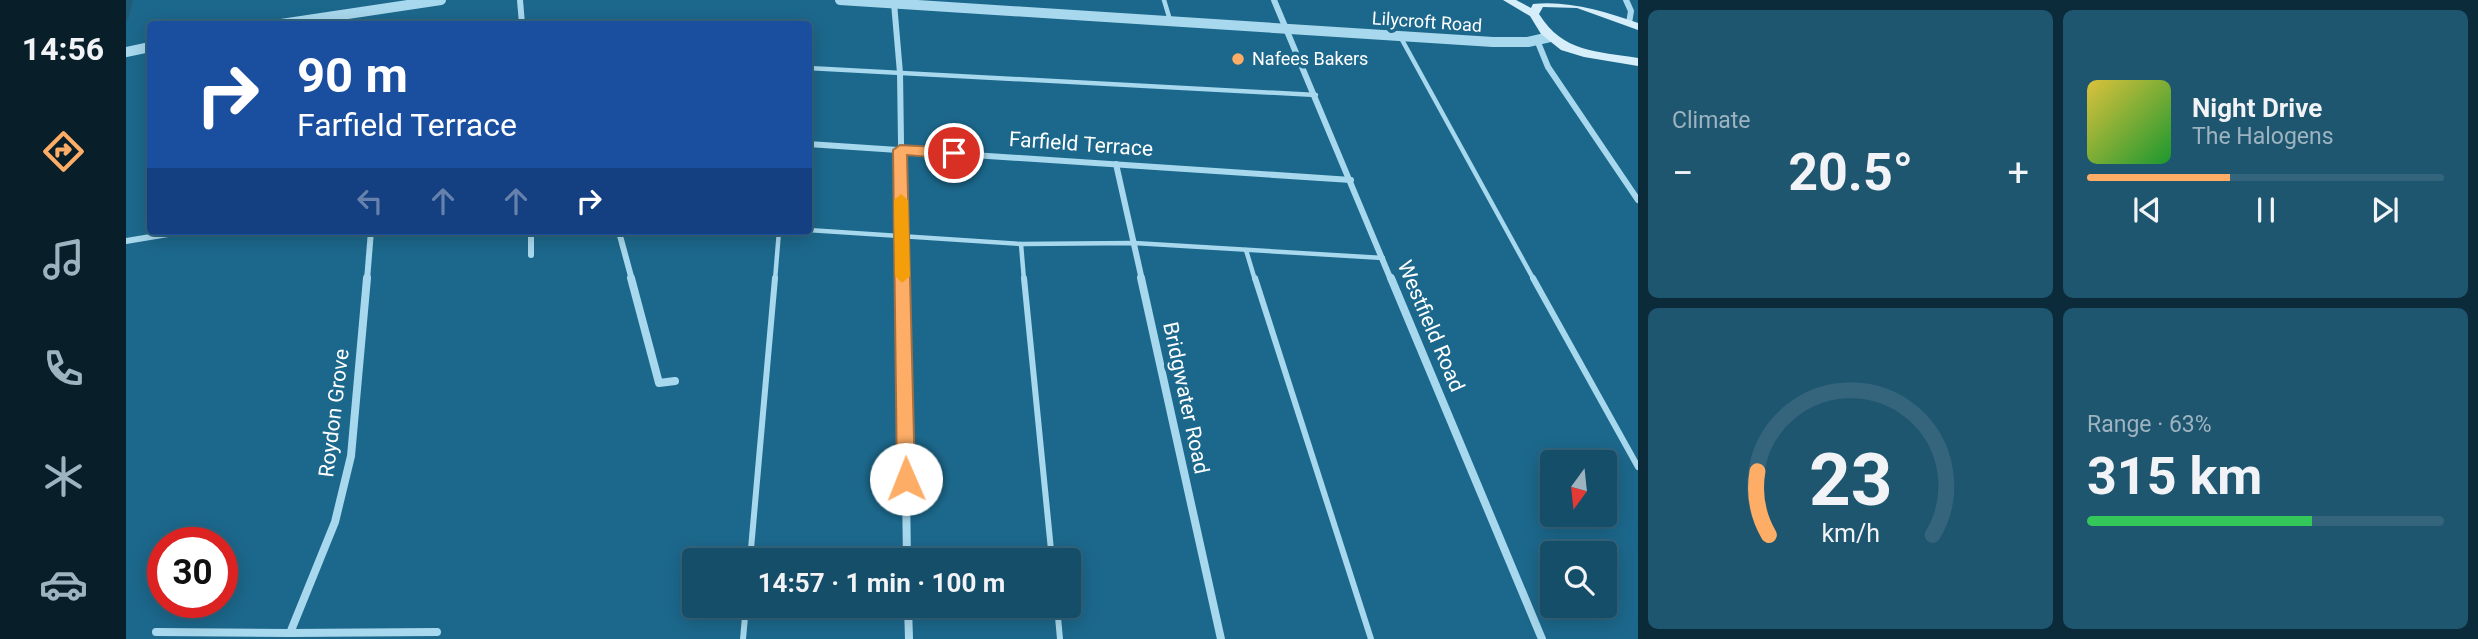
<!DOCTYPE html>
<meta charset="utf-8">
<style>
:root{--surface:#154e69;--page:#1e556f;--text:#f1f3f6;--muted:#9db4c0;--line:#34657d;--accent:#fdad66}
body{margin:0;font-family:Roboto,sans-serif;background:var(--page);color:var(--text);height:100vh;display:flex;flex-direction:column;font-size:26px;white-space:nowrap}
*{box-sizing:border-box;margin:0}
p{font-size:23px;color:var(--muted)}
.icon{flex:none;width:38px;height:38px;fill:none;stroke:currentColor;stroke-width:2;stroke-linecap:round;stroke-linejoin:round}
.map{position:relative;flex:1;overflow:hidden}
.panel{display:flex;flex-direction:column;gap:10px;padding:10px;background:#0c2b3a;width:840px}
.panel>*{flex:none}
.hud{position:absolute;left:21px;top:21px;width:665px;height:214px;border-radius:7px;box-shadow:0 4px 18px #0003,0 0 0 2px var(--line);background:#1a4fa0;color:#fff;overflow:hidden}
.needle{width:46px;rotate:195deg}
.fabs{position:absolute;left:1414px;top:450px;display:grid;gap:14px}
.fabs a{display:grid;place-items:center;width:77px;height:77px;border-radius:7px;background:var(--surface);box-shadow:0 4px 18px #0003,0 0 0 2px var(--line);font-size:35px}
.speed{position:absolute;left:21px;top:527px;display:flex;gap:14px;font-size:35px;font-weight:700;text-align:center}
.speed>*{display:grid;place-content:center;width:91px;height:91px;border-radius:50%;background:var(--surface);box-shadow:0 4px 18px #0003,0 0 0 2px var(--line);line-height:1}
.speed .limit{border:10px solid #d22;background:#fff;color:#111}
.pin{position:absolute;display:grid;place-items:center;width:60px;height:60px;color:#fff;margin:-30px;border:4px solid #fff;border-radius:50%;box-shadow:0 2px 7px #0007}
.me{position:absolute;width:77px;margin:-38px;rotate:359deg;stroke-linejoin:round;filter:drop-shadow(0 0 5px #0008)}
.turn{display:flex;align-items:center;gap:24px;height:147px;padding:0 35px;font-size:32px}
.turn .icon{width:91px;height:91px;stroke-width:2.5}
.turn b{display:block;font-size:49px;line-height:60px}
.lanes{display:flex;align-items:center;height:66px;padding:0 35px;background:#0003;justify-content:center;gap:35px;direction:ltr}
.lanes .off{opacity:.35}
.big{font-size:52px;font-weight:700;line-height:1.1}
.panel .tile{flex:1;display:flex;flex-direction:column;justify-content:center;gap:10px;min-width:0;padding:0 24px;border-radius:10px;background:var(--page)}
.panel .dial{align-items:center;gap:0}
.dial svg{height:182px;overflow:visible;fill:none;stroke:var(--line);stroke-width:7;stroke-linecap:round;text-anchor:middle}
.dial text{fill:var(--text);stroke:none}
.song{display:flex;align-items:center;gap:21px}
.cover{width:84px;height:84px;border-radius:10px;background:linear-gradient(135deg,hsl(50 70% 55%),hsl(130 70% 35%))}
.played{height:7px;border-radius:4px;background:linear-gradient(90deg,var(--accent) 40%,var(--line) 40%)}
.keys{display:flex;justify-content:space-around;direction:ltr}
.heat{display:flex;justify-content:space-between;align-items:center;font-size:38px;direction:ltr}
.charge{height:10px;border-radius:5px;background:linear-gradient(90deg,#34c759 63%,var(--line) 0)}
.panel .tiles{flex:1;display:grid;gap:10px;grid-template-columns:repeat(2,1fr)}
.trip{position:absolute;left:556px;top:548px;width:399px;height:70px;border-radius:7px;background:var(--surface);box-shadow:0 4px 18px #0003,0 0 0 2px var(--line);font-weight:700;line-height:70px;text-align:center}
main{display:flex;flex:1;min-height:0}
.tab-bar{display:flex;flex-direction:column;width:126px;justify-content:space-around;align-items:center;background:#081f2a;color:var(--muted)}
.tab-bar .icon{width:49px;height:49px}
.tab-bar .current{color:var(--accent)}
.tab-bar b{font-size:32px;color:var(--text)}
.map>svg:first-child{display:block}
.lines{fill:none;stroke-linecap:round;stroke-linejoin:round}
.service-far1{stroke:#a8d8ed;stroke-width:4.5}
.service{stroke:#a8d8ed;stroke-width:6}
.minor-far1{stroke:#a8d8ed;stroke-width:6}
.minor{stroke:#a8d8ed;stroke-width:8}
.tertiary{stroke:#a8d8ed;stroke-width:10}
.secondary{fill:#d5eef9;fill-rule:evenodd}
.shaded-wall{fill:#1e5c77}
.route{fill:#fdad66;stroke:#a47042;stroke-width:2}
.slow{fill:#f59e0b}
.poi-dot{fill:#fdad66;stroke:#1c688c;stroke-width:2.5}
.labels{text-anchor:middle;stroke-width:7;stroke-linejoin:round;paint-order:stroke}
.far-street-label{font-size:18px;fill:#fff;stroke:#1c688c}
.far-poi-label{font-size:18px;fill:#fff;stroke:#1c688c;text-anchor:start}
.street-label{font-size:21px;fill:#fff;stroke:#1c688c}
</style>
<main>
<nav class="tab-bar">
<b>14:56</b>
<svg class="icon current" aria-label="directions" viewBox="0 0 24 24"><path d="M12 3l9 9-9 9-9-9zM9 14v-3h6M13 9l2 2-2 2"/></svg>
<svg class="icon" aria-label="music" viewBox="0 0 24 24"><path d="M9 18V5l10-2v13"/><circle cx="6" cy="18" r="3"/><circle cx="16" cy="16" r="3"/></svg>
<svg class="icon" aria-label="phone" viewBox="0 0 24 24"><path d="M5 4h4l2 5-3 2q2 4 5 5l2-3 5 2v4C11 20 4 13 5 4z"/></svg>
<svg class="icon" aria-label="climate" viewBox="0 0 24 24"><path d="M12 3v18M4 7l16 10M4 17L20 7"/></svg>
<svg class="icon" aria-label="car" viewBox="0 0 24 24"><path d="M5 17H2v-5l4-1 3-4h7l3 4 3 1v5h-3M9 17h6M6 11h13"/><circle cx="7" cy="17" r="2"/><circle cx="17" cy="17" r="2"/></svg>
</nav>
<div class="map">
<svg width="1512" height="639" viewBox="0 0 1512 639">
<rect width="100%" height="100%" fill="#1c688c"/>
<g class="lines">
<g class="service-far1">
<path d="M1038 0 1044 20"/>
<path d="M1275 38 1408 280"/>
<path d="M682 68 1190 95"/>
<path d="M682 230 895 244 1008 243 1257 258"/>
<path d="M895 244 898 280"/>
<path d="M1120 250 1129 280"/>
<path d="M649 280 653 231"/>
</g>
<g class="service">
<path d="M898 278 926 560"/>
<path d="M1129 278 1245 639"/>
<path d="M1407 278 1512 467"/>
<path d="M624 560 649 278"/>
<path d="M931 606 934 639"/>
<path d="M617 639 620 606"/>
</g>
<g class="minor-far1">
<path d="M394 0 396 24"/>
<path d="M1148 0 1265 280"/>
<path d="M1500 0 1505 11 1503 23"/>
<path d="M768 3 774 73 777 280"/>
<path d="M1411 40 1422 67 1512 200"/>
<path d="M682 144 1225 180"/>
<path d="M990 164 1016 280"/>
<path d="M405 231V255"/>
<path d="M486 231 493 232 506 280"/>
<path d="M0 241 60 231"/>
<path d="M241 280 245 231"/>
</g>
<g class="minor">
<path d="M241 278 225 456 209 522 164 633 311 632"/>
<path d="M505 278 533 383 549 381"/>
<path d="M777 278 781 560"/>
<path d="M1015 278 1095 639"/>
<path d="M1265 278 1416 639"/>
<path d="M782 606 783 639"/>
<path d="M30 632 164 633"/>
</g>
<g class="tertiary">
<path d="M714 0 1367 42H1402L1424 37"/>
<path d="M155 24 315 0"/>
<path d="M0 52 24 47"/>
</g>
<path class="secondary" d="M1377 0H1390L1405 8 1407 4C1440 0 1479 11 1512 23V30L1451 8 1417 7 1413 14C1437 53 1471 51 1512 58V66L1458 57 1435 50 1415 34 1404 16Z"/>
</g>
<path class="shaded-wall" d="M0 0H7L2 20 0 21Z"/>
<path class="route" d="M774 145 828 148 835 153 828 159 781 155 789 479 786 485 780 487 773 485 771 479 767 150Z"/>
<path class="slow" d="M775 194 782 200 784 276 776 283 769 276 768 200Z"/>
<circle class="poi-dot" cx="1112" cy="59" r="7"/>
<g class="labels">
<g class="far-street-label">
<text transform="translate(1301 22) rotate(4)" y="6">Lilycroft Road</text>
</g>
<g class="far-poi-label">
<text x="1126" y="65">Nafees Bakers</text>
</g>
<g class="street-label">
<text transform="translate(955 144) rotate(4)" y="7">Farfield Terrace</text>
<text transform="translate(1305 326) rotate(67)" y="7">Westfield Road</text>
<text transform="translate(1060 398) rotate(78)" y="7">Bridgwater Road</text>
<text transform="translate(208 413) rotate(-83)" y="7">Roydon Grove</text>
</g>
</g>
</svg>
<div class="fabs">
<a><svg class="needle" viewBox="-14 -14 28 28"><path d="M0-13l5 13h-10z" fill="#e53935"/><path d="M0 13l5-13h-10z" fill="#9db4c0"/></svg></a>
<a><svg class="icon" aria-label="search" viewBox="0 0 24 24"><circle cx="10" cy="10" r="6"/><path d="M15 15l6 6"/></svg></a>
</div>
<div class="speed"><div class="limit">30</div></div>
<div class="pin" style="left:828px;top:153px;background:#d93025"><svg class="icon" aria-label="arrive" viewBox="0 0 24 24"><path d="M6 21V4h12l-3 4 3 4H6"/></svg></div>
<svg class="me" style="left:780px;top:479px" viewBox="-20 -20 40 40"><circle r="19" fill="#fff"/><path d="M0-13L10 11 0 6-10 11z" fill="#fdad66"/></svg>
<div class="trip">14:57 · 1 min · 100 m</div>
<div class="hud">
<div class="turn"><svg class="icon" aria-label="right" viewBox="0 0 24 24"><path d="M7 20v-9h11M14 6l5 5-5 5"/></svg><div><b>90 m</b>Farfield Terrace</div></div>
<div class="lanes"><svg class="icon off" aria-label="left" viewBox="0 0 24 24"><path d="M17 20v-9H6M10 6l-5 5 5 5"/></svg><svg class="icon off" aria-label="ahead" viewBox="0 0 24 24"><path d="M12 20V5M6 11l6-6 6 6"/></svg><svg class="icon off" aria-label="ahead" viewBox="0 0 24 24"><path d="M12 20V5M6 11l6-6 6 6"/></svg><svg class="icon" aria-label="right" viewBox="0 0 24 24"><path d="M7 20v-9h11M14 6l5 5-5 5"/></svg></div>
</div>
</div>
<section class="panel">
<div class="tiles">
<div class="tile"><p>Climate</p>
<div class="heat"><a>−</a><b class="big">20.5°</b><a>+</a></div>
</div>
<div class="tile">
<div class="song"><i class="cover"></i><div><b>Night Drive</b><p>The Halogens</p></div></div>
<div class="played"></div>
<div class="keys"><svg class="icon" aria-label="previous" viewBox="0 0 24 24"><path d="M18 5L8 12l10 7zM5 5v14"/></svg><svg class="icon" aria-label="pause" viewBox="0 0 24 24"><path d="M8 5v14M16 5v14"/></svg><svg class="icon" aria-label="next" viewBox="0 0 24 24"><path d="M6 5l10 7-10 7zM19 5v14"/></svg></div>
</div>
<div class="tile dial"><svg viewBox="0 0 100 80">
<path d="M14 69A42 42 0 1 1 86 69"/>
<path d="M14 69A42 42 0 0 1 9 41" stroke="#fdad66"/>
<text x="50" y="56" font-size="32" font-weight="700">23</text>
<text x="50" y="72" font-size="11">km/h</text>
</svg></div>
<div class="tile"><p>Range · 63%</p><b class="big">315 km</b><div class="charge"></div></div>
</div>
</section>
</main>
